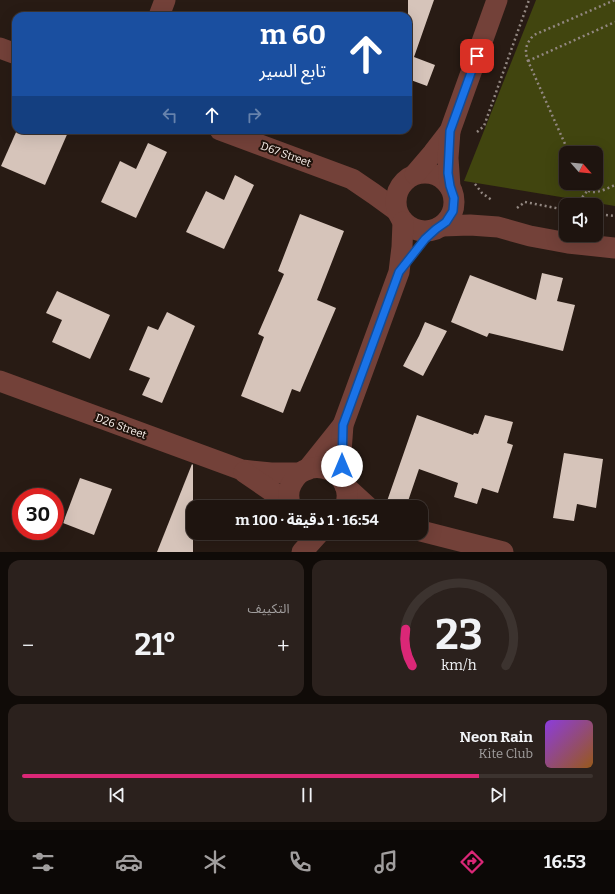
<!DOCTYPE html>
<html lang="ar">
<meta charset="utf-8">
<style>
:root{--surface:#1e140f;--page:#2b211d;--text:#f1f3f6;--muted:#a19e9e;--line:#3c332f;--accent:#db2777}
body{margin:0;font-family:Bitter,"Noto Sans Arabic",serif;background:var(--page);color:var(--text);direction:rtl;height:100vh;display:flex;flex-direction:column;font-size:15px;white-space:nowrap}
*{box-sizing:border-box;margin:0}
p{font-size:13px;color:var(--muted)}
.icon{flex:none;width:22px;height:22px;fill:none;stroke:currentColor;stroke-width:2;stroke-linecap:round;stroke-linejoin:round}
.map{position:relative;height:552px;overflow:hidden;direction:ltr}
.drawer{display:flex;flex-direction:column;gap:8px;padding:8px;background:#100b08;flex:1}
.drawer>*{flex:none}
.guide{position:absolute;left:12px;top:12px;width:400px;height:122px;border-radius:12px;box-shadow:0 4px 16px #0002,0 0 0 1px var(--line);direction:rtl;background:#1a4fa0;color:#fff;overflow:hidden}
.needle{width:26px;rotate:117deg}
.tools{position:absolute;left:559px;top:146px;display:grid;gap:8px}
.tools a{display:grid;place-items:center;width:44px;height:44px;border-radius:8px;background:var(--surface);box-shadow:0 4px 16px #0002,0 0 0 1px var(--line);font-size:20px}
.speed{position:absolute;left:12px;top:488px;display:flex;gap:8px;font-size:20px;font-weight:700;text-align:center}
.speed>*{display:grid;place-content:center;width:52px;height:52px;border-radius:50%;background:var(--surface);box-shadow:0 4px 16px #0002,0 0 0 1px var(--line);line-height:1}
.speed .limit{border:6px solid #d22;background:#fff;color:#111}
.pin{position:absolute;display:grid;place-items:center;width:34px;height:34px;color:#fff;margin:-17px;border-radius:8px;box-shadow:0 2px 6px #0006}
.me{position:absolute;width:44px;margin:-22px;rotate:0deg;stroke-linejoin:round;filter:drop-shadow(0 0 3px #0008)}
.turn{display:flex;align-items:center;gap:14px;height:84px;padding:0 20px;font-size:18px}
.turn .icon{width:52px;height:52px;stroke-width:2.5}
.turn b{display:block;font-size:28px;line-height:34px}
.lanes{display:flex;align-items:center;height:38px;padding:0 20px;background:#0003;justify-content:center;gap:20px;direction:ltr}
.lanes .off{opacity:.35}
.big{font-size:30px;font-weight:700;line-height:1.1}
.drawer .tile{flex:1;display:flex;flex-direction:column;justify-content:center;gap:6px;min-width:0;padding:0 14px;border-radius:12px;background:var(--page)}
.drawer .dial{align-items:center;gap:0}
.dial svg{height:104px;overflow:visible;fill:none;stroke:var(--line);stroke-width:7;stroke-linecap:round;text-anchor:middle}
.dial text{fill:var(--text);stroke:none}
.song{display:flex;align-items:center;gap:12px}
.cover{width:48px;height:48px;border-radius:6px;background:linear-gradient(135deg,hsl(270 70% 55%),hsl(30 70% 35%))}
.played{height:4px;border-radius:2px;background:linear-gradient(90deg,var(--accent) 80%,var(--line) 80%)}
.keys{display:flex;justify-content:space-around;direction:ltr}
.heat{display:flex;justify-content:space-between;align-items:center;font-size:22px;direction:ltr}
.drawer .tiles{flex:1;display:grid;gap:8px;grid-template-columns:1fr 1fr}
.tile:last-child{grid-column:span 2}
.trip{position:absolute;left:186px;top:500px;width:242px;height:40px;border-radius:12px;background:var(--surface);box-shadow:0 4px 16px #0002,0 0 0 1px var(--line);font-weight:700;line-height:40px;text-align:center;direction:rtl}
.tabs{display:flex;height:64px;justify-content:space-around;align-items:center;background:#0c0806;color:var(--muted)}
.tabs .icon{width:28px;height:28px}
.tabs .active{color:var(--accent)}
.tabs b{font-size:18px;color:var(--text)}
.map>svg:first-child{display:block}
.green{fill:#41450f;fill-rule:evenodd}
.building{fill:#d6c4ba}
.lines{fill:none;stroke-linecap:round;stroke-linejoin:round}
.path{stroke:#928781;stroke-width:2.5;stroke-dasharray:2 3;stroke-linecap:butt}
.street{stroke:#734139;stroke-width:21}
.route-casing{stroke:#114b97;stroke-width:10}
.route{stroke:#1a73e8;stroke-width:7}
.labels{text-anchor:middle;stroke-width:4;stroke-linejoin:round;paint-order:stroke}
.street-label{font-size:11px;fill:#fbf2ed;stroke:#1f120b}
</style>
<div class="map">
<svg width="615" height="552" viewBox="0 0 615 552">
<rect width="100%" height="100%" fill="#281b14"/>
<path class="green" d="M536 0H615V206L464 181ZM566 153H596V183H566Z"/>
<g class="building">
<path d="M408 0H434L414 57 435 65 427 86 408 79Z"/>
<path d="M17 130H69L45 185 1 166Z"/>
<path d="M148 143 167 152 136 218 101 202 120 161 136 169Z"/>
<path d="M235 175 254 185 224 249 186 232 206 191 224 200Z"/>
<path d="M300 214 344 231 317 300 336 308 300 392 292 389 283 413 241 396 264 337 258 334 284 274 278 271Z"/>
<path d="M542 273 563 278 557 301 575 305 563 351 489 333 487 337 451 322 470 275 536 300Z"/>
<path d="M57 291 110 315 90 359 52 342 62 320 46 313Z"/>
<path d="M167 312 195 326 162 403 142 395 150 378 129 370 148 326 158 330Z"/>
<path d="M425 322 447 331 423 376 403 366 419 336Z"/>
<path d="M417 415 473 435 474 433 478 434 485 415 513 422 507 443 513 445 498 493 482 488 477 504 454 497 458 483 419 469 406 507H396L386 504Z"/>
<path d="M564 453 603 459 596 508 577 504 574 521 553 518Z"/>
<path d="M192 464 193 465V552H157Z"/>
<path d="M80 478 112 489 94 535 63 523Z"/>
</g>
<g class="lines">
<g class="path">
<path d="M528 61 615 22"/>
<path d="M477 132 484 126 529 0"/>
<path d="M569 153 528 61C524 50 526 43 534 35L615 0"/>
<path d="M582 183C589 199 603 190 615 185"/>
<path d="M475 184 482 193 493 201"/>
<path d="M576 205 588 190"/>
<path d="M517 208 525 202 566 210"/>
<path d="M596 214 615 216"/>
</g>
<g class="street">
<path d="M159 16 165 0"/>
<path d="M0 48 16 54"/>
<path d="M220 130 352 179 374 194 396 210"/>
<circle cx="425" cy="202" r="29"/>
<path d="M415 174 433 153 450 131 497 0"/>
<path d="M450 187 448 158 450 131"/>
<path d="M442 226 470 225 498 227 530 236 568 243 615 248"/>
<path d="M0 381 242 470 271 473H300"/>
<path d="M307 470 343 425"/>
<path d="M244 472 289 503"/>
<path d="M343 480 341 452 343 425 399 272 402 247 403 222"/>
<path d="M345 486 368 507"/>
<path d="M291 507C288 499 288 490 292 483 309 451 358 473 345 507"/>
<path d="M421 531 503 552"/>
<path d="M302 552 319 533"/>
</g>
</g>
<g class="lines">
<defs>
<path id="route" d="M342 466 343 425 399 272 425 239 436 229 446 222 453 211 454 198 450 186 448 173 450 131 477 56"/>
</defs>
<use href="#route" class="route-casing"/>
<use href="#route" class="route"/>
</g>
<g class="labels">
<g class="street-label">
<text transform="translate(286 154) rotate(20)" y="4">D67 Street</text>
<text transform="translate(121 426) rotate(20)" y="4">D26 Street</text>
</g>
</g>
</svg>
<div class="tools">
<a><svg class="needle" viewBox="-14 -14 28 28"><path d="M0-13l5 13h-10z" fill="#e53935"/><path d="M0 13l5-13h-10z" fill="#a19e9e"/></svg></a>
<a><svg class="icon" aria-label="sound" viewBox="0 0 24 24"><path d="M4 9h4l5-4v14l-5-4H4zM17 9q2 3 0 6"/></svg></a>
</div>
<div class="speed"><div class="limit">30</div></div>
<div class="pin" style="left:477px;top:56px;background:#d93025"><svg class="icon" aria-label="arrive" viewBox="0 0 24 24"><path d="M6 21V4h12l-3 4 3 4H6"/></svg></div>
<svg class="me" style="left:342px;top:466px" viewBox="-20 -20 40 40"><circle r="19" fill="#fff"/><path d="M0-13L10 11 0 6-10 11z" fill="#1a73e8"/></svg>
<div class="trip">16:54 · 1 دقيقة · 100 m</div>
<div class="guide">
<div class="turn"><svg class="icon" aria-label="ahead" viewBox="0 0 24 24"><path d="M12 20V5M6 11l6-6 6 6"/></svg><div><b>60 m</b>تابع السير</div></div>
<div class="lanes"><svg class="icon off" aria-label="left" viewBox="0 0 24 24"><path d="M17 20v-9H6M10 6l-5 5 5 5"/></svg><svg class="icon" aria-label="ahead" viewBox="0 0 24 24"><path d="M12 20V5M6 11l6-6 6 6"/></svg><svg class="icon off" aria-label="right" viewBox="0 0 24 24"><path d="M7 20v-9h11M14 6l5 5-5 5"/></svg></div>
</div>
</div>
<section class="drawer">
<div class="tiles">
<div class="tile dial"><svg viewBox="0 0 100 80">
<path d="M14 69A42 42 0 1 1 86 69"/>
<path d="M14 69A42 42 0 0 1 9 41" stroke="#db2777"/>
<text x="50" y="56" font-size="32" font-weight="700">23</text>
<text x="50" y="72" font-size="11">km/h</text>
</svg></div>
<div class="tile"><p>التكييف</p>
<div class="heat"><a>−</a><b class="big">21°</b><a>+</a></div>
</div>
<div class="tile">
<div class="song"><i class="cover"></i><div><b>Neon Rain</b><p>Kite Club</p></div></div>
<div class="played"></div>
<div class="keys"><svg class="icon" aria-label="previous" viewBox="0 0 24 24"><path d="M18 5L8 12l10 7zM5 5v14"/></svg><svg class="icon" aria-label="pause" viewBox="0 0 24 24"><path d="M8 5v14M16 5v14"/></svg><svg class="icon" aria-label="next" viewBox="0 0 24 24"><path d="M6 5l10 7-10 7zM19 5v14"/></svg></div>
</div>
</div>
</section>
<nav class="tabs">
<b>16:53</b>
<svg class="icon active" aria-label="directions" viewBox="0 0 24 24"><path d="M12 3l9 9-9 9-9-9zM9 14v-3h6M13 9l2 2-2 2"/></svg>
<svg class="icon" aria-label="music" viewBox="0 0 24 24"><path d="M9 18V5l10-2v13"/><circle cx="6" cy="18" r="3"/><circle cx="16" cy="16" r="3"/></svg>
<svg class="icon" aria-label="phone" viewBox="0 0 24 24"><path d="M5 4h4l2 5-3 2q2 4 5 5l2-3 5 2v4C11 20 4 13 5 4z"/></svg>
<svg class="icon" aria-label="climate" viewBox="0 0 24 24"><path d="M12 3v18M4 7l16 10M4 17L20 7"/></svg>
<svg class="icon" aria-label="car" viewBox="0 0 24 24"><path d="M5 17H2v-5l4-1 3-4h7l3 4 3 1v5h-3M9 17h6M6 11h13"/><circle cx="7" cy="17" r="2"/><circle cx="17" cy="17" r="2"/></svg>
<svg class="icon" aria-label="filters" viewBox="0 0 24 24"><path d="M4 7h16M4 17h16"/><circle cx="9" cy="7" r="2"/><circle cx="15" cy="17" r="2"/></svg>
</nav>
